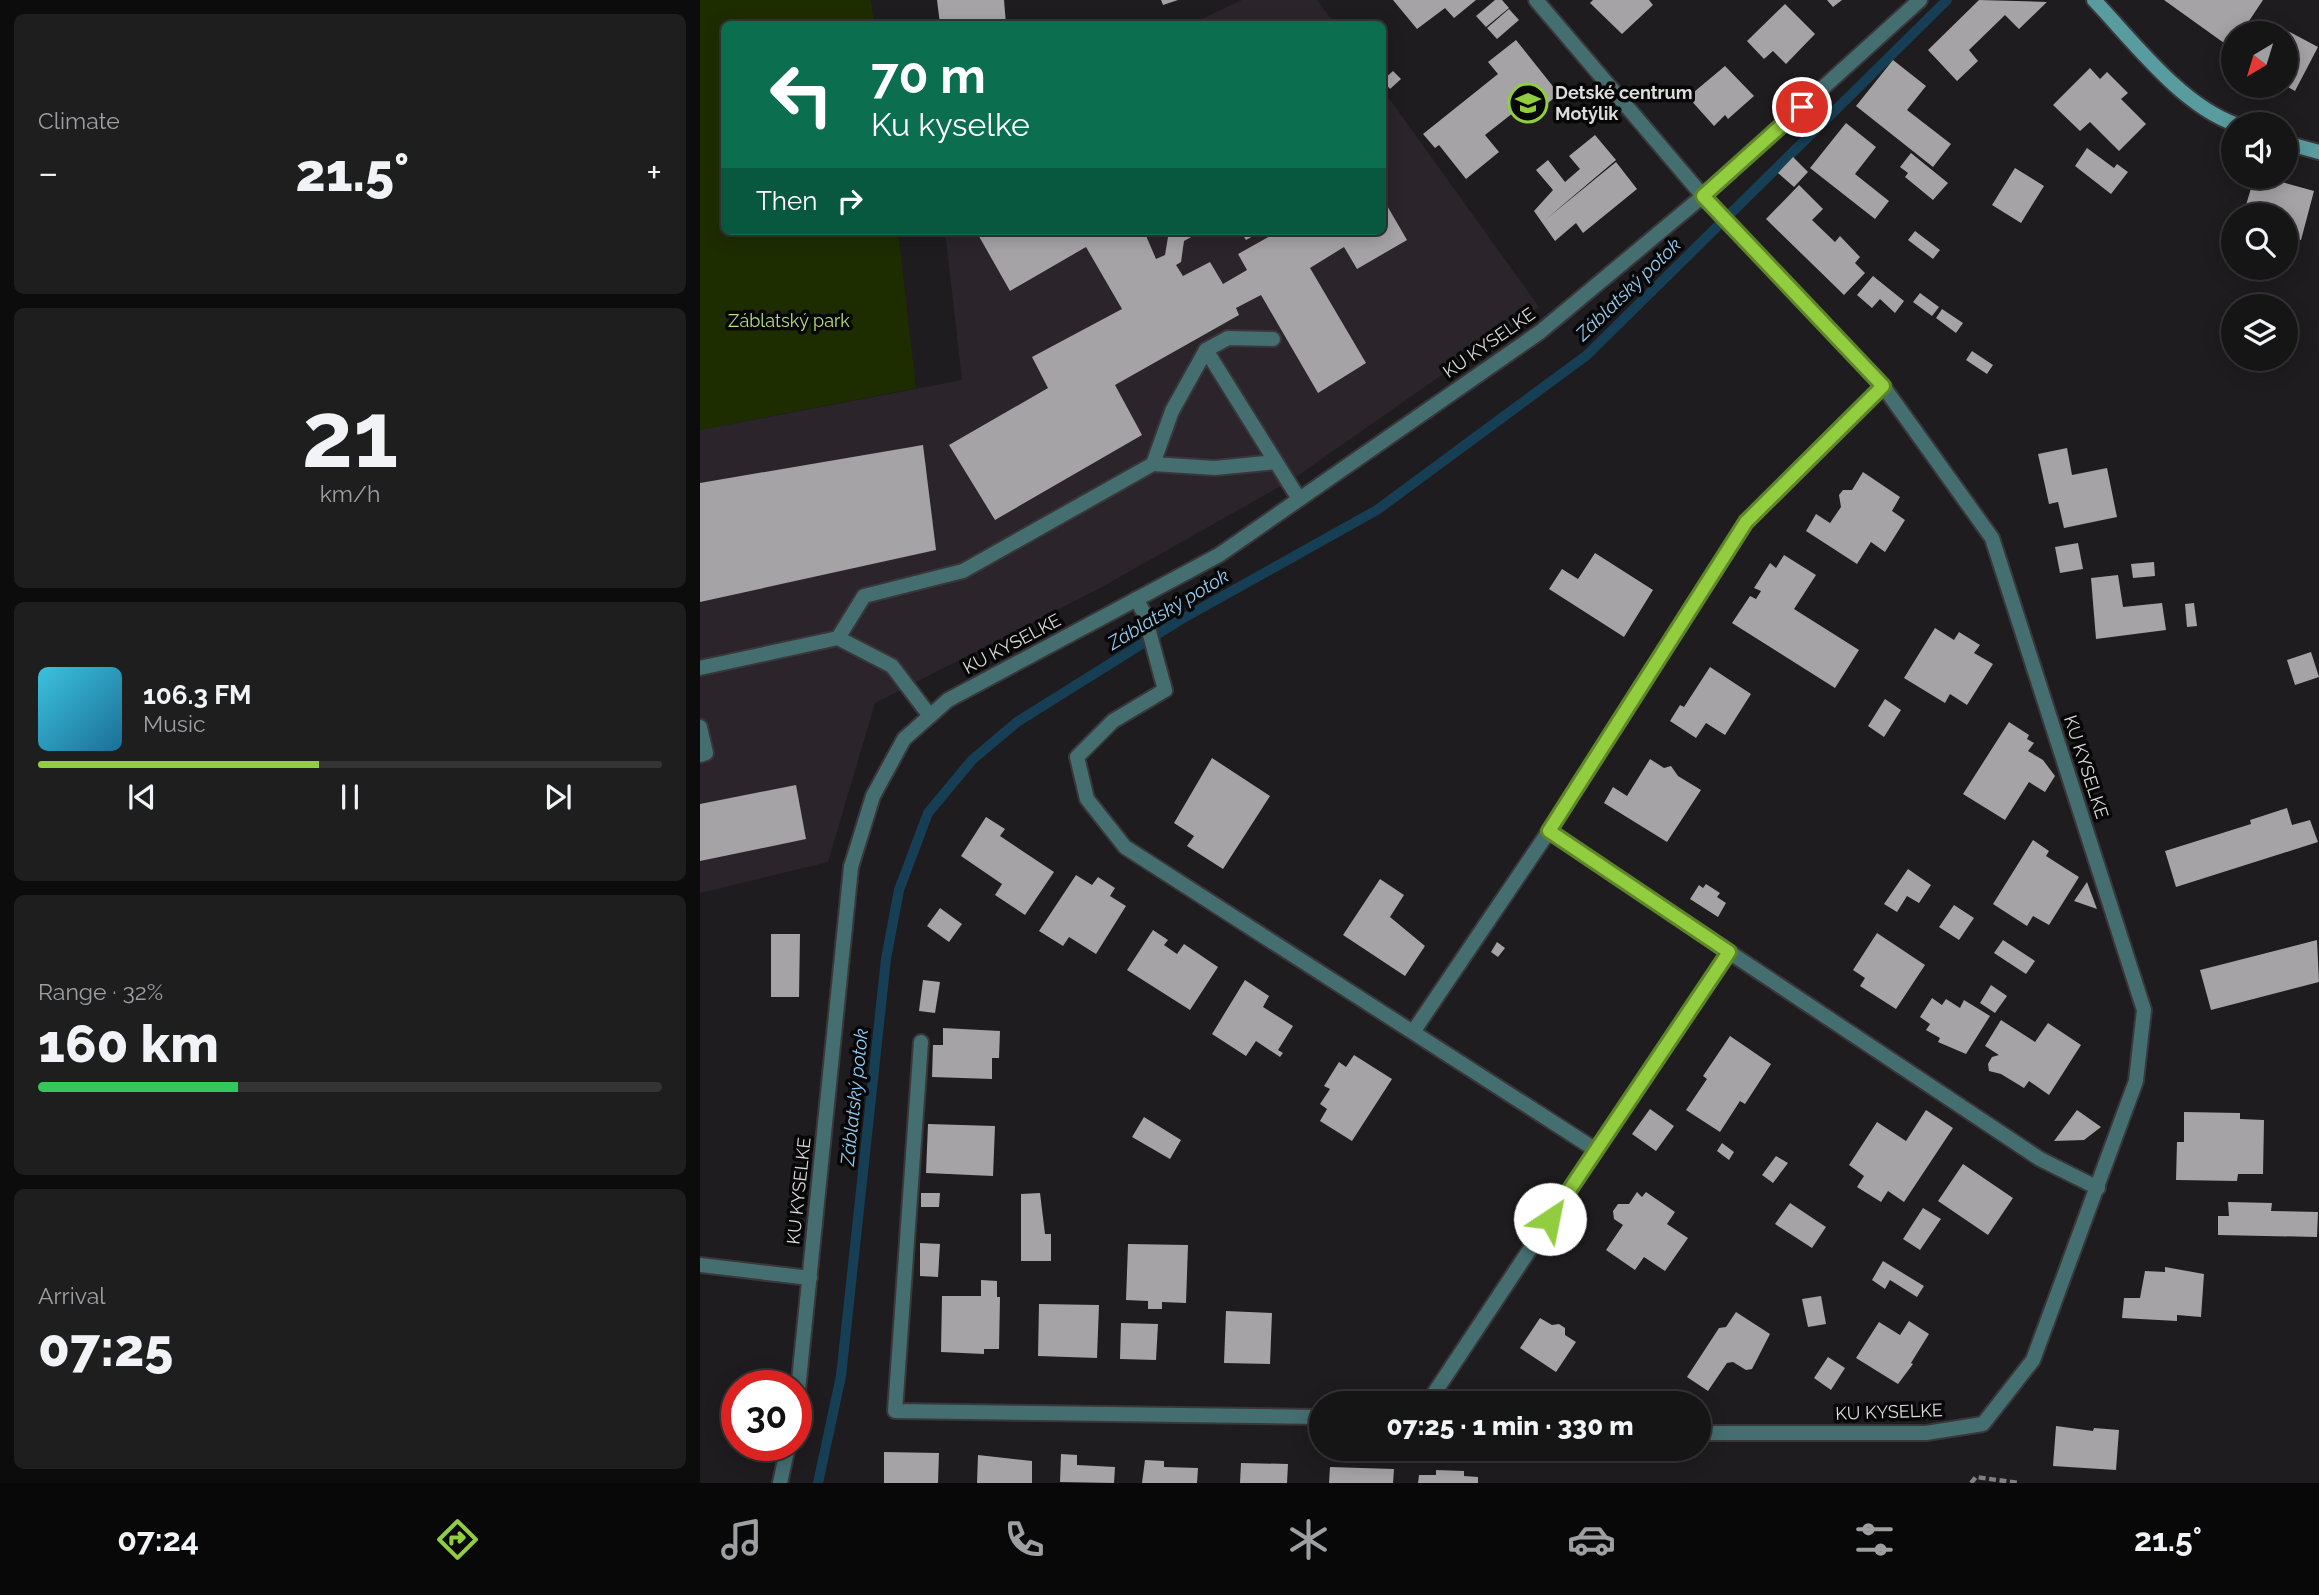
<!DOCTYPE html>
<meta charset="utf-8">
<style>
:root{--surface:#161516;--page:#1f1e1f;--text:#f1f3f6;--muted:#9e9fa1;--line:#353435;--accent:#91cd3f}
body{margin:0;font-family:Raleway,sans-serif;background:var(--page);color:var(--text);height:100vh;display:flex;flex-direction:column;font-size:26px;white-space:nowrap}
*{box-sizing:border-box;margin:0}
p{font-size:23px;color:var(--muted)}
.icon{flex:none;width:38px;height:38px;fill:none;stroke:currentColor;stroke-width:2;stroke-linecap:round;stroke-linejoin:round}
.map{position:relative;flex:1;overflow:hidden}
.sheet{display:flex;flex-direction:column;gap:14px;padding:14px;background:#0c0c0c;width:700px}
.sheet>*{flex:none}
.banner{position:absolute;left:21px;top:21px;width:665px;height:214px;border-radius:10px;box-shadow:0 4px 18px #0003,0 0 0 2px var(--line);background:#0b6e4f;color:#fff;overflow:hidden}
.needle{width:46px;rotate:218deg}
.fabs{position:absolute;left:1521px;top:21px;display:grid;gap:14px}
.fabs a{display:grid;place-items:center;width:77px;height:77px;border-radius:50%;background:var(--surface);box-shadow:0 4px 18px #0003,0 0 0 2px var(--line);font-size:35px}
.speed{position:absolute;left:21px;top:1370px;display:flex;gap:14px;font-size:35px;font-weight:700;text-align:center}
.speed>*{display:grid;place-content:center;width:91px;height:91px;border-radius:50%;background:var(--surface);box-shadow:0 4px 18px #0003,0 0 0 2px var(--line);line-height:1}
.speed .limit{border:10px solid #d22;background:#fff;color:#111}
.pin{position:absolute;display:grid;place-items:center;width:60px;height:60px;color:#fff;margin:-30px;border:4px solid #fff;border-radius:50%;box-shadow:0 2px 7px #0007}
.me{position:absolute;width:77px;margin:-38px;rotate:34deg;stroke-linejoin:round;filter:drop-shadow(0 0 5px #0008)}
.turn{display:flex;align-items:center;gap:24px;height:147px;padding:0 35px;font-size:32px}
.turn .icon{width:91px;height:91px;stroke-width:2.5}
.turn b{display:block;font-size:49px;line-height:60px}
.then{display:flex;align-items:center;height:66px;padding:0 35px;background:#0003;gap:14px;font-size:26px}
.big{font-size:52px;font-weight:800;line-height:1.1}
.sheet .tile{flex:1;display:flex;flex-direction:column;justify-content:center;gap:10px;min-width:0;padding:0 24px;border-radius:10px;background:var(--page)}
.sheet .dial{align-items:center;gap:0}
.dial b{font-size:91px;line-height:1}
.song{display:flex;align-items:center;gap:21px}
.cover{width:84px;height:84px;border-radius:10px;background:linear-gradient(135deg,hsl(190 70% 55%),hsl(200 70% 35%))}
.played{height:7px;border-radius:4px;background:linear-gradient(90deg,var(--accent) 45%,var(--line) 45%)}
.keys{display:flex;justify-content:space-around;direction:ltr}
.heat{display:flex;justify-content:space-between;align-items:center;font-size:38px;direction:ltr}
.charge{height:10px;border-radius:5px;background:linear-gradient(90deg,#34c759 32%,var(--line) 0)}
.trip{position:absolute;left:609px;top:1391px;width:402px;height:70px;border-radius:35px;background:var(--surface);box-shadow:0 4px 18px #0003,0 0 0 2px var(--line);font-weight:800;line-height:70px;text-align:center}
.dock{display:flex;height:112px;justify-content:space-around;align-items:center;background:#090809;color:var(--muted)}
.dock .icon{width:49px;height:49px}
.dock .active{color:var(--accent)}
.dock b{font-size:32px;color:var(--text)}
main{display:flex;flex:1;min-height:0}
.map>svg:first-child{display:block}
.built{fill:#2b252b}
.green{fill:#1d2d00}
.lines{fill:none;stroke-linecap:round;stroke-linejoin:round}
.stream{stroke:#163f56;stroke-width:10}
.building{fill:#a6a3a6}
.lane-casing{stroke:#393739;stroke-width:18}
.street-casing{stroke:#393739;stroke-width:18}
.secondary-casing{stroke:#393739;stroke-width:18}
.path{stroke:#817f81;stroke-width:4.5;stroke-dasharray:7 3.5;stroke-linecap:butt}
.lane{stroke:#456e70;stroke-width:14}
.street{stroke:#456e70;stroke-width:14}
.secondary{stroke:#599ca0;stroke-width:14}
.route-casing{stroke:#5e8529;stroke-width:18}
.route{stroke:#91cd3f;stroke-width:12}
.labels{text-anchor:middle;stroke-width:7;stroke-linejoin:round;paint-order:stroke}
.poi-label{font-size:18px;font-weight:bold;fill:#dddcdd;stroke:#080708;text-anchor:start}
.park-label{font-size:18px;fill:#b7df7f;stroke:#080708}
.street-label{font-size:18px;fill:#dddcdd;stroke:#080708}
.water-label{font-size:19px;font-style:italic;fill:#93cdf2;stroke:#080708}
</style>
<main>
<section class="sheet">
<div class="tile"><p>Climate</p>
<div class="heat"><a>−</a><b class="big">21.5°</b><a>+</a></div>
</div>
<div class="tile dial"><b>21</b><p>km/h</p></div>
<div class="tile">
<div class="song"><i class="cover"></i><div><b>106.3 FM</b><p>Music</p></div></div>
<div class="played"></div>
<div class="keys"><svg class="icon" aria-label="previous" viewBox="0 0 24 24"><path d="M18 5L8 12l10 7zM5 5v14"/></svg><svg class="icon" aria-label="pause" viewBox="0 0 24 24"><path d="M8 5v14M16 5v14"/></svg><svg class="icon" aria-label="next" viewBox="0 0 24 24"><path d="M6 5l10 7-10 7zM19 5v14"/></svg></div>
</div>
<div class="tile"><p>Range · 32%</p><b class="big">160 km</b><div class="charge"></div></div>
<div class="tile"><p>Arrival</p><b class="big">07:25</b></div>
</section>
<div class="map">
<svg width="1619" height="1483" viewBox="0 0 1619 1483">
<rect width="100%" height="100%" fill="#1e1c1e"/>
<g class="built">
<path d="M542 0H617L635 24H491Z"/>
<path d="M683 90 839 307 593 479 402 587 175 703 128 862 0 893V430L262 380 245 231H682Z"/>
</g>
<path class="green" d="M0 0H171L174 24H24V231H198L216 388 0 430Z"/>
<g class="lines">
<path class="stream" d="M118 1483 141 1376 186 959 199 890 228 813 272 760 317 722 480 620 677 510 887 355 1247 0"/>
</g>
<g class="building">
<path d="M237 0H304L306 24H240Z"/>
<path d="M461 0H478L463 5Z"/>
<path d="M693 0H776L754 18 745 8 717 29Z"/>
<path d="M795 0H802L809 8 786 27 776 16Z"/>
<path d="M893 0H949L953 5 922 34 890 3Z"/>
<path d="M1127 0H1142L1133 7Z"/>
<path d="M1279 0 1347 2 1319 29 1305 15 1269 50 1278 61 1257 81 1228 50Z"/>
<path d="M1464 0H1563L1541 33H1533L1531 48Z"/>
<path d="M1085 4 1115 34 1086 64 1073 51 1064 59 1047 41Z"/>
<path d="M809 9 819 20 797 39 787 28Z"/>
<path d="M1584 29 1618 47 1595 91 1586 86V33H1581Z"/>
<path d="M816 40 859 94 832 116 823 105 785 135 799 152 766 179 739 145 735 148 723 134 798 74 788 62Z"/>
<path d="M1193 60 1226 86 1207 110 1251 144 1233 167 1156 106Z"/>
<path d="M1025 66 1054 96 1028 119 1025 115 1014 126 988 97Z"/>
<path d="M1390 68 1400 79 1407 72 1428 93 1421 99 1446 124 1419 151 1390 122 1380 131 1353 105Z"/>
<path d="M693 71 701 79 690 89 683 80Z"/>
<path d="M1146 123 1176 147 1155 174 1189 201 1175 219 1110 168Z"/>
<path d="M895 135 916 160 845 220 916 162 937 189 883 233 876 223 855 241 834 211 853 190 836 170 848 160 865 182 880 169 869 156Z"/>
<path d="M1387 148 1414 168 1417 164 1428 172 1411 194 1375 166Z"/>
<path d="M1211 153 1248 183 1233 200 1205 177 1208 173 1200 167Z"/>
<path d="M1093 157 1108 172 1094 187 1078 173Z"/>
<path d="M1315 168 1344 186 1321 223 1292 205Z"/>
<path d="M1564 177 1614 191 1601 240 1586 236V215H1543L1552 185 1561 188Z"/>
<path d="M1099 185 1123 209 1112 220 1135 242 1140 236 1160 257 1155 263 1165 273 1144 295 1066 219Z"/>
<path d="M682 197 707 240 657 269 644 247 610 268 666 363 618 393 561 295 536 308 539 315 415 385 442 435 295 520 249 445 348 388 332 357 422 309 386 247 310 291 276 231H444L456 259 465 255 469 231H502L484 241 481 262 476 265 483 276 510 262 523 284 547 270 538 254 579 231H682Z"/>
<path d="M540 231H562L546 240Z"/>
<path d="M1215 231 1240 250 1233 259 1208 240Z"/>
<path d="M1173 276 1204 301 1195 313 1180 299 1172 308 1157 295Z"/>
<path d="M1220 293 1239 307 1232 316 1213 302Z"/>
<path d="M1242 309 1263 323 1256 333 1236 318Z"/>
<path d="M1272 351 1293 365 1287 374 1266 360Z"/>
<path d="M223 445 236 550 0 602V483Z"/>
<path d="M1367 448 1372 475 1407 468 1417 517 1364 528 1358 502 1349 504 1338 454Z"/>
<path d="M1163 472 1200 497 1192 511 1205 520 1185 552 1171 542 1157 564 1106 531 1116 514 1130 523 1141 507 1139 495 1143 490H1152Z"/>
<path d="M1378 543 1383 569 1360 573 1355 547Z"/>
<path d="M895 553 953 590 924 637 849 589 862 569 878 579Z"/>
<path d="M1084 555 1116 575 1094 609 1159 650 1135 688 1032 623 1050 596 1056 599 1061 591 1054 588 1070 563 1076 568Z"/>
<path d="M1454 562 1455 576 1433 578 1431 564Z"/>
<path d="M1418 575 1423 607 1462 603 1466 630 1396 639 1391 578Z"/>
<path d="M1494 603 1497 626 1487 627 1485 604Z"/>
<path d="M1235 628 1254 640 1259 632 1280 645 1274 653 1293 664 1267 705 1250 694 1245 703 1204 678Z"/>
<path d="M1611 652 1619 677 1595 685 1587 660Z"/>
<path d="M1010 667 1051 694 1025 735 1006 723 996 738 970 721 980 705 984 707Z"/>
<path d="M1185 699 1201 710 1184 737 1168 726Z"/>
<path d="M1309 722 1329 735 1327 739 1334 743 1328 751 1343 760 1355 776 1345 792 1329 782 1305 820 1263 794Z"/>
<path d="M512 758 570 796 523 869 487 846 494 836 474 823Z"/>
<path d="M950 759 964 768 971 766 978 776 1001 790 967 842 904 803 913 787 927 796Z"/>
<path d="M96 785 106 839 0 861V804Z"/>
<path d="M1587 808 1592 825 1610 820 1618 842 1476 887 1465 851 1551 824 1550 820Z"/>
<path d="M286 817 305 829 300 836 354 872 325 915 295 895 302 884 261 856Z"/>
<path d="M1333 840 1349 851 1346 856 1379 877 1349 925 1333 916 1327 926 1293 904Z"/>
<path d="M1208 869 1231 885 1219 903 1207 896 1197 912 1184 904Z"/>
<path d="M376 875 392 885 398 877 415 888 410 896 426 906 396 954 369 937 363 946 339 931Z"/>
<path d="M680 879 704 895 690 917 725 946 705 976 643 935Z"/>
<path d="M1387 882 1397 909 1374 901Z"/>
<path d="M1006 884 1020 893 1017 897 1026 903 1018 917 990 899 999 885 1003 888Z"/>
<path d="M1254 905 1274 918 1259 940 1239 927Z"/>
<path d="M240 908 262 924 249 942 227 926Z"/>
<path d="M453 930 468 940 464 945 477 954 484 944 518 967 490 1010 427 970Z"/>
<path d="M1177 933 1225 965 1196 1009 1160 986 1165 978 1153 970Z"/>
<path d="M71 934H100L99 997H71Z"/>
<path d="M1303 940 1335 961 1326 974 1294 953Z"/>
<path d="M1617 940 1619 982 1511 1010 1500 970Z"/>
<path d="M797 942 805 948 798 957 791 952Z"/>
<path d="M223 980 240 982 235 1013 219 1011Z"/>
<path d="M545 980 569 996 563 1007 593 1026 578 1050 583 1053 580 1057 556 1041 546 1056 512 1034Z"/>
<path d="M1291 985 1307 996 1295 1013 1280 1003Z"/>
<path d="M1232 998 1242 1005 1246 999 1260 1008 1264 1000 1290 1016 1266 1054 1238 1042 1240 1038 1226 1030 1230 1024 1220 1017Z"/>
<path d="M1301 1020 1335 1042 1348 1023 1381 1045 1349 1095 1329 1081 1324 1088 1301 1074 1289 1071 1288 1064 1292 1057 1299 1055 1285 1046Z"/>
<path d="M243 1028 300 1031 299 1058H292V1079L232 1077 233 1045H243Z"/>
<path d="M1030 1036 1071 1064 1045 1104 1040 1101 1020 1132 986 1110 1007 1079 1003 1076Z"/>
<path d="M654 1055 692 1079 652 1141 620 1121 627 1109 620 1104 630 1089 624 1086 639 1062 646 1067Z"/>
<path d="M950 1109 974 1126 956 1151 932 1134Z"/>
<path d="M1226 1110 1253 1128 1204 1202 1188 1191 1181 1202 1157 1187 1164 1176 1149 1165 1177 1122 1206 1141Z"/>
<path d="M1377 1110 1401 1127 1384 1140 1354 1141Z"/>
<path d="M1484 1112 1540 1113V1119L1564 1120 1563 1174H1538L1537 1181 1476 1180 1477 1142H1484Z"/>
<path d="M444 1117 481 1140 470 1159 432 1137Z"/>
<path d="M228 1124 295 1126 293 1176 226 1173Z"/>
<path d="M1022 1143 1034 1152 1029 1160 1017 1151Z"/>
<path d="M1076 1156 1088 1163 1073 1183 1062 1175Z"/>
<path d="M1263 1164 1313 1198 1288 1235 1238 1201Z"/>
<path d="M937 1192 942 1197 946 1192 975 1212 967 1224 988 1238 965 1271 944 1257 935 1270 906 1250 923 1225 914 1219 913 1211 918 1204H929Z"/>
<path d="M221 1193H240L239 1207H221Z"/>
<path d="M340 1193 345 1234H351V1261H321V1194Z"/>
<path d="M1528 1202 1572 1203 1571 1211 1618 1212 1617 1237 1518 1235V1216H1529Z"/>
<path d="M1090 1203 1126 1227 1112 1248 1075 1224Z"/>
<path d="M1223 1208 1241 1219 1220 1250 1203 1239Z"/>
<path d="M220 1243 240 1244 238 1277 220 1276Z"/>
<path d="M428 1244 488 1245 486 1303 462 1302V1309H448V1301L426 1300Z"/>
<path d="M1183 1261 1224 1286 1217 1297 1190 1280 1185 1289 1172 1280Z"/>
<path d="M1465 1267 1504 1274 1501 1317 1477 1315V1321L1422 1318 1424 1298H1440L1445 1271 1465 1272Z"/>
<path d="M281 1280 297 1281V1297H300L299 1349H284V1354L241 1352 242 1296H281Z"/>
<path d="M1121 1296 1126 1324 1108 1327 1102 1299Z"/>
<path d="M339 1304 399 1305 397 1358 338 1356Z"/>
<path d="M526 1311 572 1313 570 1364 524 1363Z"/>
<path d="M1036 1312 1070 1334 1052 1369 1046 1370 1033 1362 1027 1363 1008 1391 987 1377 1019 1328 1026 1327Z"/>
<path d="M840 1318 852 1325 859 1324 865 1328V1335L876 1342 856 1372 820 1348Z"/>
<path d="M1209 1321 1229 1334 1211 1363 1213 1364 1198 1384 1156 1358 1179 1322 1200 1335Z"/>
<path d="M421 1323 458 1324 456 1360 420 1359Z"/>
<path d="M1128 1357 1145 1368 1131 1390 1114 1378Z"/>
<path d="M1356 1426 1393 1431 1394 1428 1419 1430 1416 1470 1353 1466Z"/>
<path d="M184 1452 239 1453 238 1483H184Z"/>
<path d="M361 1454 377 1455V1465L415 1467 414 1483 360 1482Z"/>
<path d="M278 1455 332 1461V1483H277Z"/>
<path d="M445 1460 464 1461V1467L498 1468 497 1483H442Z"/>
<path d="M541 1463 588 1464 587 1483H540Z"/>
<path d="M630 1467 694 1469 693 1483H629Z"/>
<path d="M736 1470 764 1471V1476L778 1477V1483H718L719 1475H736Z"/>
</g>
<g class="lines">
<defs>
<g id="lane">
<path d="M506 350 528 338 573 339"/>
<path d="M576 462 515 468 453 464 472 411 506 350 599 499"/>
<path d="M0 668 138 638"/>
<path d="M230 716 192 666 138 638 164 596 263 571 453 464"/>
<path d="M0 727 6 753 0 755"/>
<path d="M96 1410 151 867"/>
<path d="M80 1483 88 1446"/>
</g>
<g id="street">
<path d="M836 0 1003 196 1183 386 1292 538 1444 1010 1436 1081 1333 1360 1283 1424 1226 1433H999"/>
<path d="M436 599 444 613 465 690 413 721 377 757 387 799 425 847 896 1150 727 1404"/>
<path d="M849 831 1029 952 896 1150"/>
<path d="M151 867 173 796 204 739 248 700 519 555 840 332 1003 196 1220 0"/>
<path d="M1029 952 1340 1159 1398 1188"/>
<path d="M713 1032 849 831 1046 522 1183 386"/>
<path d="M221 1042 195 1411 621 1417"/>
<path d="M0 1265 110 1278"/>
</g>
<g id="secondary">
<path d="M1394 0C1433 41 1481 105 1535 124"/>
<path d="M1586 143 1619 152"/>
</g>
</defs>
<use href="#lane" class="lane-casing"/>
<use href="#street" class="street-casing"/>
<use href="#secondary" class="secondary-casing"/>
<path class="path" d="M1271 1483 1276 1477 1318 1483"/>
<use href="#lane" class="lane"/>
<use href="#street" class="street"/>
<use href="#secondary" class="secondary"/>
</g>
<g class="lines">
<defs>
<path id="route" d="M850 1219 1029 952 849 831 1046 522 1183 386 1003 196 1102 107"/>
</defs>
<use href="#route" class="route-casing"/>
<use href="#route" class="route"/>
</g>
<defs>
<symbol id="school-ring" viewBox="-11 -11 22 22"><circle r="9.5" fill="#080708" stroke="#91cd3f" stroke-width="1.5"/><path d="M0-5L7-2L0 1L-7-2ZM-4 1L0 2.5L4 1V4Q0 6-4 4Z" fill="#91cd3f"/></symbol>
</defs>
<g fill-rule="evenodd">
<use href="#school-ring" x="806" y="81" width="44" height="44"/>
</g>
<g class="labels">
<g class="poi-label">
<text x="855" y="99">Detské centrum<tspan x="855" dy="21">Motýlik</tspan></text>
</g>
<g class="park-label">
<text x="89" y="327">Záblatský park</text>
</g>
<g class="street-label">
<text transform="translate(789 343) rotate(-35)" y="6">KU KYSELKE</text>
<text transform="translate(312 644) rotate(-28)" y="6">KU KYSELKE</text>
<text transform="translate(1386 767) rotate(72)" y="6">KU KYSELKE</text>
<text transform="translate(99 1191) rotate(-84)" y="6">KU KYSELKE</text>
<text transform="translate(1189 1412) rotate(-2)" y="6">KU KYSELKE</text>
</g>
<g class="water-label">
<text transform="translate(928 289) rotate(-44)" y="7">Záblatský potok</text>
<text transform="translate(468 609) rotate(-31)" y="7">Záblatský potok</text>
<text transform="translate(154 1097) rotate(-84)" y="7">Záblatský potok</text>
</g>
</g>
</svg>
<div class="fabs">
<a><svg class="needle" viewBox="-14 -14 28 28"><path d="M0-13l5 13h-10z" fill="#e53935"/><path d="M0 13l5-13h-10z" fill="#9e9fa1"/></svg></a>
<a><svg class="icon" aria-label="sound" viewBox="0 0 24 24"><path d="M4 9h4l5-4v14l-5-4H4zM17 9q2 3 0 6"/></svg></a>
<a><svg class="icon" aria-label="search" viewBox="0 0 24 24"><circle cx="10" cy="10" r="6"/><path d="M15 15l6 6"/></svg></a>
<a><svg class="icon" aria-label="layers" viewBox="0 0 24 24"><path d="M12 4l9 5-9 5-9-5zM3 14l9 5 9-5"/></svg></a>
</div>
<div class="speed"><div class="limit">30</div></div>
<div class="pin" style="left:1102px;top:107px;background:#d93025"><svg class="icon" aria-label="arrive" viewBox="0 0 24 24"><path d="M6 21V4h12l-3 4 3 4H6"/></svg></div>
<svg class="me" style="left:850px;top:1219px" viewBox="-20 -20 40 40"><circle r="19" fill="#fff"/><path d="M0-13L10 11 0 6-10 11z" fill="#91cd3f"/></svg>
<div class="trip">07:25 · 1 min · 330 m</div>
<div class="banner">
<div class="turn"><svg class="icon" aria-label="left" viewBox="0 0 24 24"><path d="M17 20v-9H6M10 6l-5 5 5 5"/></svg><div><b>70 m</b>Ku kyselke</div></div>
<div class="then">Then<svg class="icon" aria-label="right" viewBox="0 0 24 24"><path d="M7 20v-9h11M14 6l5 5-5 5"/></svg></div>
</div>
</div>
</main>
<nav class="dock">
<b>07:24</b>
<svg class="icon active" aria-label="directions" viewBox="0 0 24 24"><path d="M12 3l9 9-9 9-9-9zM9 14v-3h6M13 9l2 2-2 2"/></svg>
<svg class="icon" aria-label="music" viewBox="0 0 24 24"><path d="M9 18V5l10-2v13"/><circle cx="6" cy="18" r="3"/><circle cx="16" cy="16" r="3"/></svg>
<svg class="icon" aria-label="phone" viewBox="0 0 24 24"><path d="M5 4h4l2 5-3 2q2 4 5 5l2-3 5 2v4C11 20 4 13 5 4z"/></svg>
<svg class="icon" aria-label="climate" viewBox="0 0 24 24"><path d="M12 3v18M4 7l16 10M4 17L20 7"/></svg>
<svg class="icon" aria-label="car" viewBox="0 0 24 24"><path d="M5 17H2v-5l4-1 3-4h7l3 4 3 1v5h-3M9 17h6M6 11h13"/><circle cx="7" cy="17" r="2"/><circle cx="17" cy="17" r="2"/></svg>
<svg class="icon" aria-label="filters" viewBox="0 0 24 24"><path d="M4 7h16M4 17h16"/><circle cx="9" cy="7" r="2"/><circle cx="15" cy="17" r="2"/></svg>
<b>21.5°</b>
</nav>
